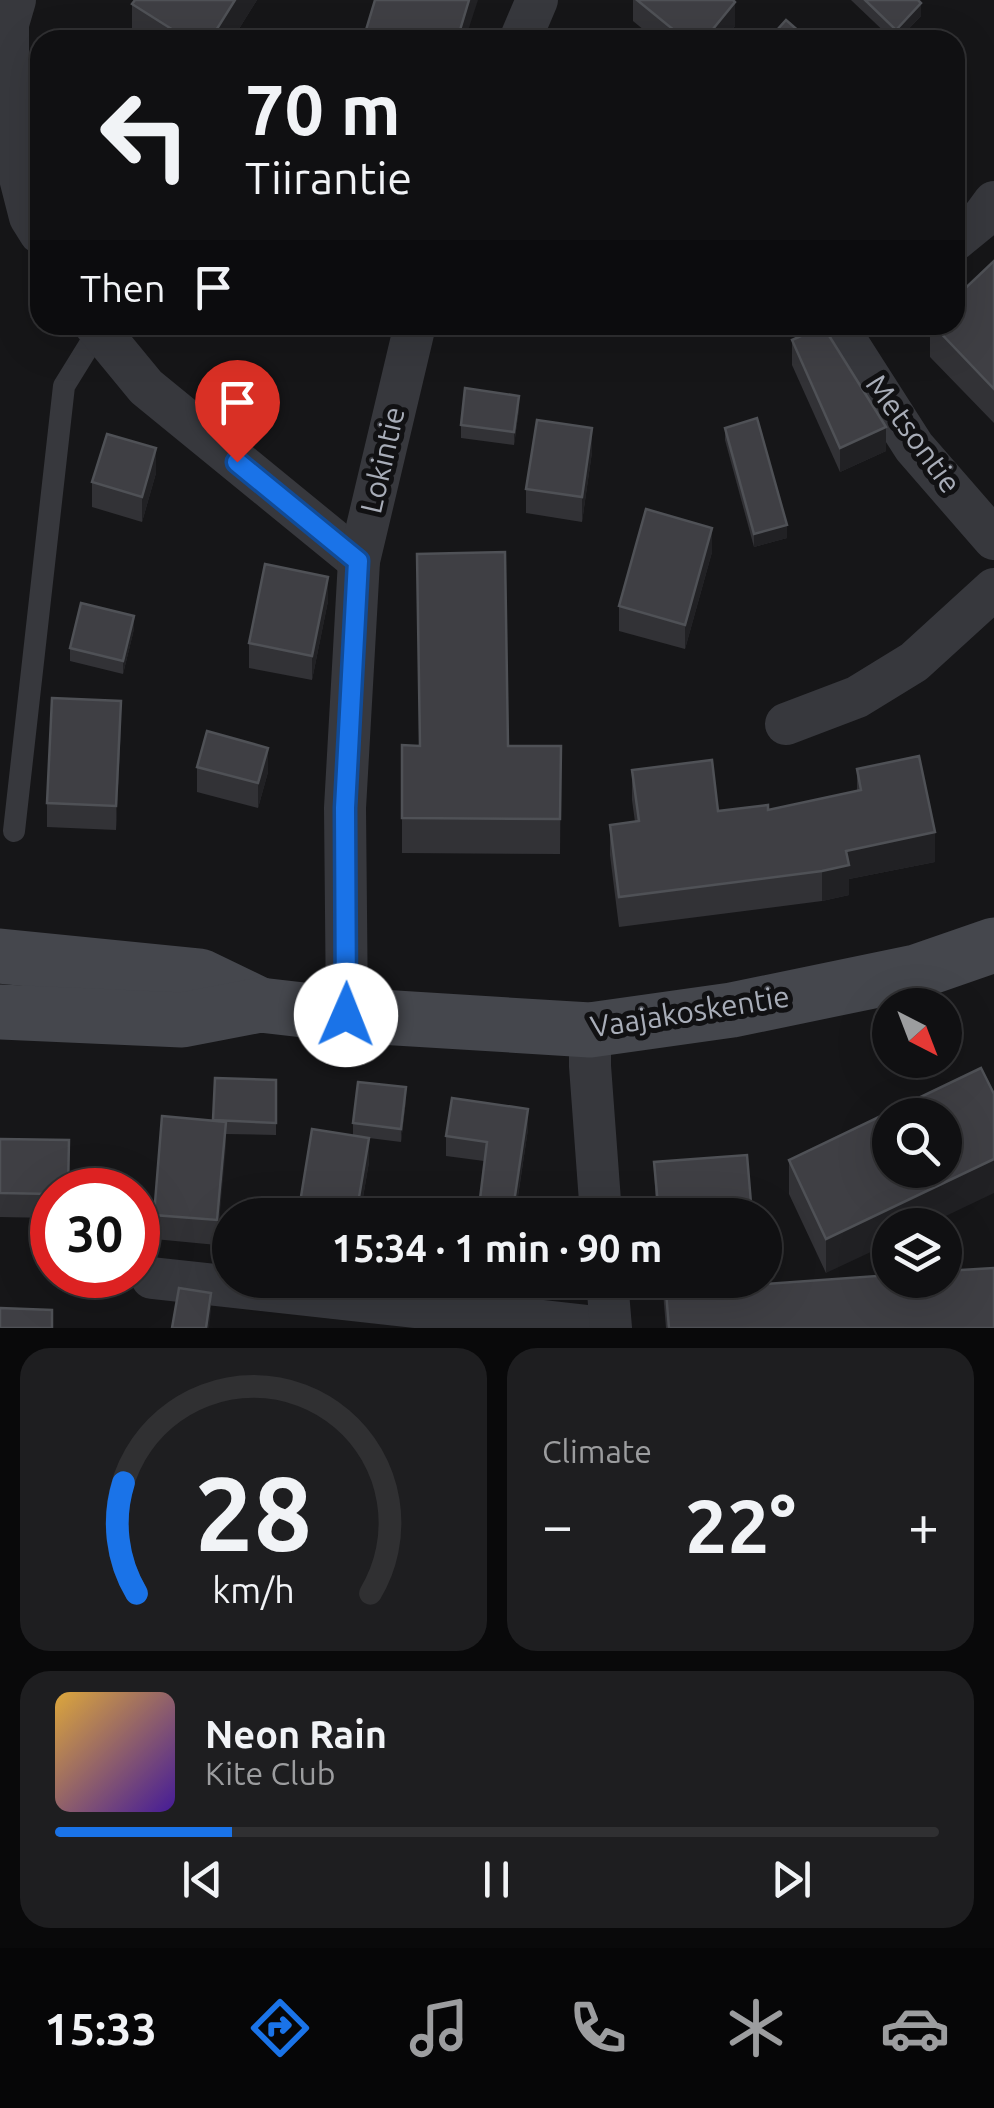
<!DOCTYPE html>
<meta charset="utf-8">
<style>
:root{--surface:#101012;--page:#1e1e20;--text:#f1f3f6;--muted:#9c9d9f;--line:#303032;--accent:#1a73e8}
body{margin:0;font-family:Ubuntu,sans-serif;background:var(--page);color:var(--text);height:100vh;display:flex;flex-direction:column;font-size:38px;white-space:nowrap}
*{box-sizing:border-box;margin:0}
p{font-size:32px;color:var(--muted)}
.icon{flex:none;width:55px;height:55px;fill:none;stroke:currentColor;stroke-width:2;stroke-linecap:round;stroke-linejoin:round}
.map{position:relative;height:1328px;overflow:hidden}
.drawer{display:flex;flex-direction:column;gap:20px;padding:20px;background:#09090a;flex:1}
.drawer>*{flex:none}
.top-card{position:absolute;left:30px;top:30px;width:935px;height:305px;border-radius:30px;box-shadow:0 10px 40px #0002,0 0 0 2px var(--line);background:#101012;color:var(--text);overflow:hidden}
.needle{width:65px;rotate:138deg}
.controls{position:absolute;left:872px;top:988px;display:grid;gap:20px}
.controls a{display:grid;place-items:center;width:90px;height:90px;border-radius:50%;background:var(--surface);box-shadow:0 10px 40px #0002,0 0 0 2px var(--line);font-size:50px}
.speed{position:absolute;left:30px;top:1168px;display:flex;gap:20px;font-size:50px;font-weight:700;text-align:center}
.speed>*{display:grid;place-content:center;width:130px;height:130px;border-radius:50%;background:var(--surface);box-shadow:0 10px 40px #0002,0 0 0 2px var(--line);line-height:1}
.speed .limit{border:15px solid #d22;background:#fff;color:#111}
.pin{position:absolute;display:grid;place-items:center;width:85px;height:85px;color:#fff;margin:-102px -42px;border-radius:50% 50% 50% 0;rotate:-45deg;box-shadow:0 0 10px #0007}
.pin .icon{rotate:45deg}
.me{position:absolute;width:110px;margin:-55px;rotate:1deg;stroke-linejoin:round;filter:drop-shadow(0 0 8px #0008)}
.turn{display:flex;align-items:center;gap:35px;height:210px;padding:0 50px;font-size:45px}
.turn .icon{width:130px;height:130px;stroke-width:2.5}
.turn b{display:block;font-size:70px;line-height:85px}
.then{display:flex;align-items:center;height:95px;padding:0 50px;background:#0003;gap:20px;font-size:38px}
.big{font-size:75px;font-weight:700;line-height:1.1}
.drawer .widget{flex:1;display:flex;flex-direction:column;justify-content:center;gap:15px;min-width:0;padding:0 35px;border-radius:30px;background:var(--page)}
.drawer .dial{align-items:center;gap:0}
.dial svg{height:260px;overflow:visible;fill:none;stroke:var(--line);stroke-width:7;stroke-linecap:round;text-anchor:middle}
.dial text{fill:var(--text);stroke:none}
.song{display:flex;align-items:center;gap:30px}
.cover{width:120px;height:120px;border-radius:15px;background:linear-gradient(135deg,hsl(40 70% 55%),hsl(260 70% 35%))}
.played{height:10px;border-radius:5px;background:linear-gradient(90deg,var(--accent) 20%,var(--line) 20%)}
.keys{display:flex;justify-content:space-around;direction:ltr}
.heat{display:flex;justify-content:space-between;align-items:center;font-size:55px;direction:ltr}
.drawer .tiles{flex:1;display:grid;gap:20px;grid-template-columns:1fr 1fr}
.widget:last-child{grid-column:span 2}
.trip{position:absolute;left:212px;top:1198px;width:570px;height:100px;border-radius:50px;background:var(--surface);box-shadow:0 10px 40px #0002,0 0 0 2px var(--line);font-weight:700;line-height:100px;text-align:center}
.menu{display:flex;height:160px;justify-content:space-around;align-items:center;background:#060607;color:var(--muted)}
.menu .icon{width:70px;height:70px}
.menu .current{color:var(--accent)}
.menu b{font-size:45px;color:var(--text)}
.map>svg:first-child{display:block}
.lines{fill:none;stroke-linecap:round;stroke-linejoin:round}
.service{stroke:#37383d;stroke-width:22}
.minor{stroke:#37383d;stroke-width:42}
.secondary{stroke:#45474d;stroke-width:55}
.wall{fill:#323236}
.shaded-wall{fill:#212124}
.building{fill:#3f3f44;stroke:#4f5156;stroke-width:2.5;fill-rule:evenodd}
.route-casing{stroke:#114b97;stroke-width:25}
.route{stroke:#1a73e8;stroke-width:18}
.labels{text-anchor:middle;stroke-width:10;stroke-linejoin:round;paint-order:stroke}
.street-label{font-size:30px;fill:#a8adb8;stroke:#111113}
</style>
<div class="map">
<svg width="994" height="1328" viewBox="0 0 994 1328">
<rect width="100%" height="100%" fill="#161618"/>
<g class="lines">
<path class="service" d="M14 831 64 386 98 331"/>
<g class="minor">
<path d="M15 0 8 24V131L30 217 40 233"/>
<path d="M520 40 537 0"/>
<path d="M955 240 983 217 994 202"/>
<path d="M95 325 146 387 359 561"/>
<path d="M836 325 914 447 994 539"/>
<path d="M786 724 857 697 914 662 994 589"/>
<path d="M347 1015 345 808 359 561 415 325"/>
<path d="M590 1030V1066L601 1215"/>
<path d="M152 1278 606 1328"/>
<path d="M607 1280 611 1328"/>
</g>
<g class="secondary">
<path d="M0 956 200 976 260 1005"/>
<path d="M0 1012 182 1020 260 1005 347 1015 590 1030 732 1010 916 972 994 945"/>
</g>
</g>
<g class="wall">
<path d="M135 0H257L232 40H135L132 38V4Z"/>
<path d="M633 0H733L735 26 724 40H656L633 21Z"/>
<path d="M851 0H918L921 16 898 40H893Z"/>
<path d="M994 261V423L930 357V325H955Z"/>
<path d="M792 340 886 451 840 472 792 365Z"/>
<path d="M519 409 514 445 461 438V425Z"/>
<path d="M725 428 787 538 754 547 725 440Z"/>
<path d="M592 452 582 522 526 513V489Z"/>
<path d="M156 473 142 522 92 507V482Z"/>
<path d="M712 552 685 649 619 631V606Z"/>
<path d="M328 601 312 680 249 668V643Z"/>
<path d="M134 629 123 674 70 661V648Z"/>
<path d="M121 725 116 830 47 827V803Z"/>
<path d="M402 745 561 746 560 854 402 853Z"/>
<path d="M197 767 268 772 258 808 197 792Z"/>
<path d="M857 769 935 862 849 879V895L822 901 619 927 610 855V825L635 822 632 800V770L718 811 768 810 857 791Z"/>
<path d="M276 1080V1135L226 1134 217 1245 154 1239V1215L213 1121Z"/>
<path d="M994 1094 826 1273 789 1194V1160Z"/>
<path d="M406 1100 401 1142 369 1138V1162L360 1215H298L353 1135V1123Z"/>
<path d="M528 1129 516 1210 478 1215 484 1161 446 1156V1136Z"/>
<path d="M0 1139 52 1190V1218L0 1217Z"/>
<path d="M654 1162 752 1215H656Z"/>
<path d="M472 1280H554L553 1286 505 1280 503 1292 472 1288Z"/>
<path d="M662 1280H757V1285L994 1328H666Z"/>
</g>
<g class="shaded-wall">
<path d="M235 0H257L232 40H210Z"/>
<path d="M469 0H478L465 40H457Z"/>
<path d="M735 2V26L724 40H704Z"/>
<path d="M921 3V16L898 40H896V30Z"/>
<path d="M519 396V409L514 445V432Z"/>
<path d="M886 427V451L840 472V448Z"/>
<path d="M592 428V452L582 522V497Z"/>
<path d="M156 448V473L142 522V497Z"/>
<path d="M787 525V538L754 547V534Z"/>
<path d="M712 528V552L685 649V625Z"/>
<path d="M328 577V601L312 680V656Z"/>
<path d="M134 616V629L123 674V661Z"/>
<path d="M121 701V725L116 830V806Z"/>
<path d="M268 748V772L258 808V783Z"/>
<path d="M935 832V862L849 879V895L822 901V871L846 851Z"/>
<path d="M406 1087V1100L401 1142V1129Z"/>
<path d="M528 1109V1129L515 1215 513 1209Z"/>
<path d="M226 1122V1147L217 1245V1220Z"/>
<path d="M369 1138V1162L360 1215H356Z"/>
<path d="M994 1159V1193L927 1225H890V1243L826 1273V1239Z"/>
<path d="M740 1280H757V1306L725 1287Z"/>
<path d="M211 1293V1311L209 1328H206Z"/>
</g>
<g class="building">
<path d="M135 0H235L210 40H189L132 4Z"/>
<path d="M375 0H469L457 40H363Z"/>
<path d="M637 0H733L735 2 704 40H686Z"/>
<path d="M865 0H918L921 3 896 30Z"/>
<path d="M786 20 809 40H768Z"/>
<path d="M994 261V389L933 325H955V298Z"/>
<path d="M823 326 886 427 840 448 792 340Z"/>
<path d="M465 388 519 396 514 432 461 425Z"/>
<path d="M757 418 787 525 754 534 725 428Z"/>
<path d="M537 420 592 428 582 497 526 489Z"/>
<path d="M107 434 156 448 142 497 92 482Z"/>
<path d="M646 509 712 528 685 625 619 606Z"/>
<path d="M505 552 508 746H561L560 819 402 818V745L420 746 417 554Z"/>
<path d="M265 564 328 577 312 656 249 643Z"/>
<path d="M81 603 134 616 123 661 70 648Z"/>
<path d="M52 698 121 701 116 806 47 803Z"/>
<path d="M207 731 268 748 258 783 197 767Z"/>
<path d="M919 756 935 832 846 851 849 865 822 871 619 897 610 825 639 821 632 770 712 760 718 811 768 805V810L861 790 857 769Z"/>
<path d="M981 1068 994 1094V1159L826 1239 789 1160ZM890 1115H945V1170H890Z"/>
<path d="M215 1078 276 1080V1123L213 1120Z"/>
<path d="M358 1082 406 1087 401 1129 353 1123Z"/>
<path d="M452 1098 528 1109 513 1209 557 1215H478L487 1142 446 1136Z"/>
<path d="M162 1116 226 1122 217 1220 154 1215Z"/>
<path d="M312 1129 369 1138 356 1215H298Z"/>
<path d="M0 1139 69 1140 68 1190H52V1194L0 1193Z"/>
<path d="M747 1155 752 1215H659L654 1162Z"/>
<path d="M994 1268V1328H669L665 1280H740L725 1287 890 1275V1280H945V1271Z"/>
<path d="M179 1288 211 1293 206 1328H172Z"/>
<path d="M0 1308 52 1310V1328H0Z"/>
</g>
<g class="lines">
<defs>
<path id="route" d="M237 462 358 561 345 808 346 1015"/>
</defs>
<use href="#route" class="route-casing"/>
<use href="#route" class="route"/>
</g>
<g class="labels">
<g class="street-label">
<text transform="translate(913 434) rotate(54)" y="10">Metsontie</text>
<text transform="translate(383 460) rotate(-77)" y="10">Lokintie</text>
<text transform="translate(690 1012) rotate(-9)" y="10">Vaajakoskentie</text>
</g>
</g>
</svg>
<div class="controls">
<a><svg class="needle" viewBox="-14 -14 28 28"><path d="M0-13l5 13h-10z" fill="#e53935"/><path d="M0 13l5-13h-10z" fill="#9c9d9f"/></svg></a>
<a><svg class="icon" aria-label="search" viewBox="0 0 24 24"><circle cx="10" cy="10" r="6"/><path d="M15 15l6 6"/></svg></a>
<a><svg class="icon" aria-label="layers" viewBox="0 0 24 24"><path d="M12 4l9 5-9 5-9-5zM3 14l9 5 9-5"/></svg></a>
</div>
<div class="speed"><div class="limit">30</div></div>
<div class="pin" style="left:237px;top:462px;background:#d93025"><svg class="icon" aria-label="arrive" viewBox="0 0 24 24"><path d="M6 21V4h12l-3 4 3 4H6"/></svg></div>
<svg class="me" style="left:346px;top:1015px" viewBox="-20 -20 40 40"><circle r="19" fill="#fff"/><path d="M0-13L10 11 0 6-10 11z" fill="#1a73e8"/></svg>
<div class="trip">15:34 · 1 min · 90 m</div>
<div class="top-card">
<div class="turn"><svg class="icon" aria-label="left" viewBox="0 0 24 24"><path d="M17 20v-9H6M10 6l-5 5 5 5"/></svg><div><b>70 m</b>Tiirantie</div></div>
<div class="then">Then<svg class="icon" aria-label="arrive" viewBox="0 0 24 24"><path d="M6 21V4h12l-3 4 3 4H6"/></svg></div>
</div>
</div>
<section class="drawer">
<div class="tiles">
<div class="widget dial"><svg viewBox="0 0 100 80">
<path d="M14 69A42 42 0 1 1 86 69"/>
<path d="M14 69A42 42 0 0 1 10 35" stroke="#1a73e8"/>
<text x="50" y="56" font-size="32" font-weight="700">28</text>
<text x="50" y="72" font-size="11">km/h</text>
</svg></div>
<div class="widget"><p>Climate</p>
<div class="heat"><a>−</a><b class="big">22°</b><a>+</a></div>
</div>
<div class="widget">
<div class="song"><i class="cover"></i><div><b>Neon Rain</b><p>Kite Club</p></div></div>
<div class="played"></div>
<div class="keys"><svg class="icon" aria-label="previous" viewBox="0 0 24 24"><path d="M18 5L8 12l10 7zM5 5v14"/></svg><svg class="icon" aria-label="pause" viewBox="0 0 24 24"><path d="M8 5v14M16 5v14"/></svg><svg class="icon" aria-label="next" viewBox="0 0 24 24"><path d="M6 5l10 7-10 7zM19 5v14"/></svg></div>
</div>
</div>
</section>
<nav class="menu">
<b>15:33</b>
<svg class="icon current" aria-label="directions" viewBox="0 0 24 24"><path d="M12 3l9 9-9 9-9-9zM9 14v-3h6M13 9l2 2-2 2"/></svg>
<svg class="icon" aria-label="music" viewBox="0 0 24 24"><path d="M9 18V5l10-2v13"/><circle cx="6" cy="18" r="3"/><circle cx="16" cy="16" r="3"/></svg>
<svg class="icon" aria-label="phone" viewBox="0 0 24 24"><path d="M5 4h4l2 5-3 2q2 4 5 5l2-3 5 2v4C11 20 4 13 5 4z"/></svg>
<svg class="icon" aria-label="climate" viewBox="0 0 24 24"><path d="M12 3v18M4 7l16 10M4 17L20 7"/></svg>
<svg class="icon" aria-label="car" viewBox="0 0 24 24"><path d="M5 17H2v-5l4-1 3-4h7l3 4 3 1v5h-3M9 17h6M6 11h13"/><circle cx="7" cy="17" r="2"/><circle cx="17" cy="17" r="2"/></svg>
</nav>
